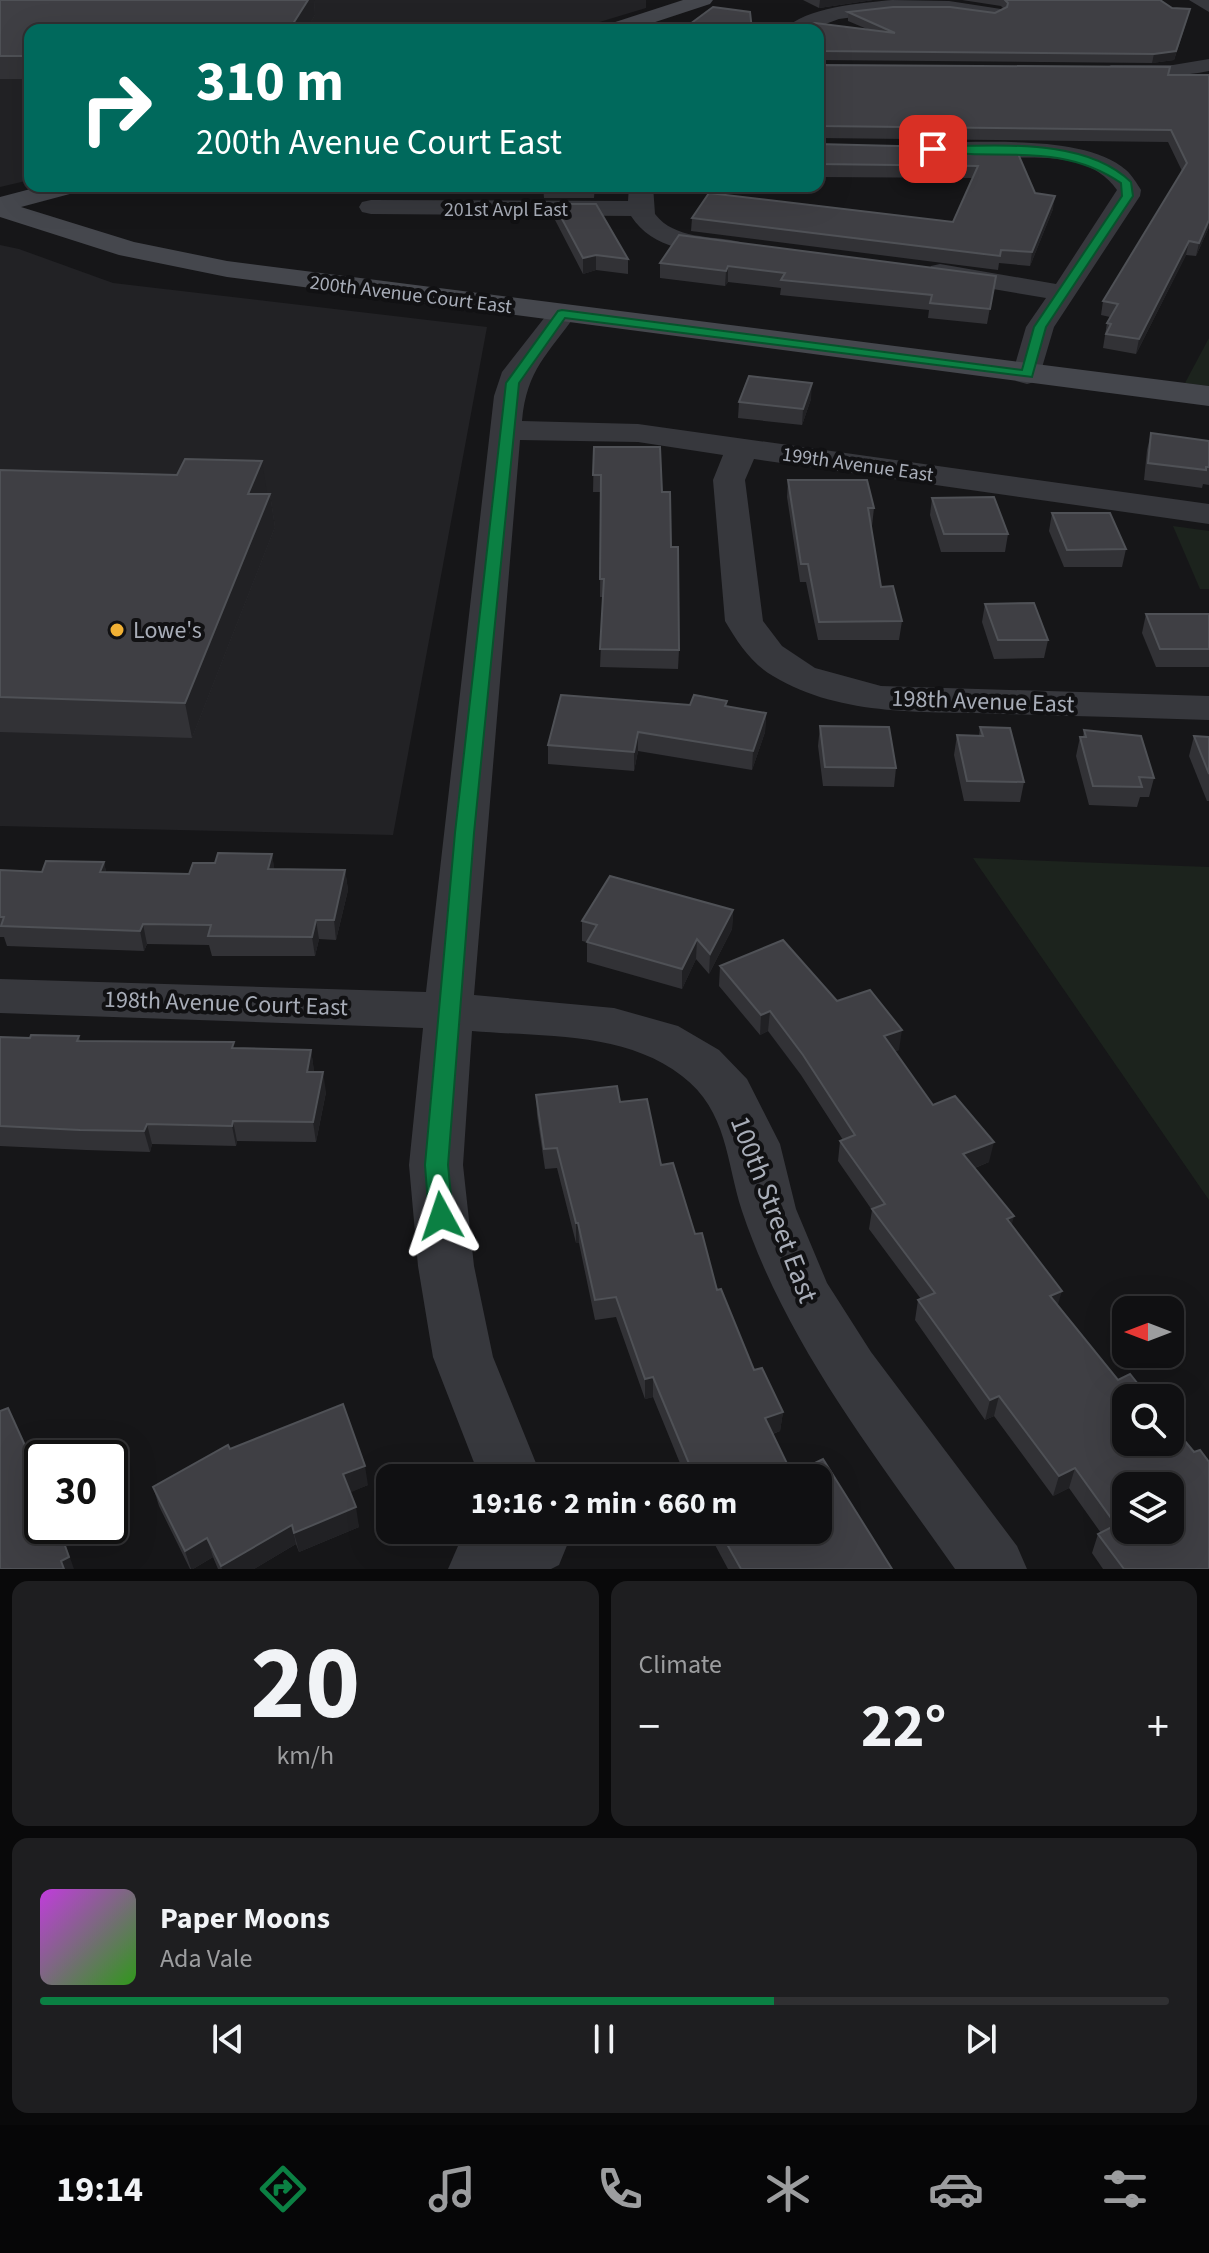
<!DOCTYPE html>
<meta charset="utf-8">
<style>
:root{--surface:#101012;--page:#1e1e20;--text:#f1f3f6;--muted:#9c9d9f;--line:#303032;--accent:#0b8043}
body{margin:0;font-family:"Source Sans 3",sans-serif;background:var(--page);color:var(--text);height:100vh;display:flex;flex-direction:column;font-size:30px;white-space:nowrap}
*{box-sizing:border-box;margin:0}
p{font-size:26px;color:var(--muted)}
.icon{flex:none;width:44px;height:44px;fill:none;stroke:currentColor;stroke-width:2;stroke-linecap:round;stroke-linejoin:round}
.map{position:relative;height:1569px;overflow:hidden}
.sheet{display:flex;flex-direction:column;gap:12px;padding:12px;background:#09090a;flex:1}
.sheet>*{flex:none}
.guide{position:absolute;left:24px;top:24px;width:800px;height:168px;border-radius:16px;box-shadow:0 8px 32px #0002,0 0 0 2px var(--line);background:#00695c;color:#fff;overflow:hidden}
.needle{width:52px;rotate:270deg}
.controls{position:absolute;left:1112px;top:1296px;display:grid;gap:16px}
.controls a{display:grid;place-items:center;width:72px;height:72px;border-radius:16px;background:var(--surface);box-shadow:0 8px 32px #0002,0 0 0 2px var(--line);font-size:40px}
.speed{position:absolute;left:24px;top:1440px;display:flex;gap:16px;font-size:40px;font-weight:700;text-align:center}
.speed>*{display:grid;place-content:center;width:104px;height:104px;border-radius:50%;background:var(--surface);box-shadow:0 8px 32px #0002,0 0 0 2px var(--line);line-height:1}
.speed .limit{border:4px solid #111;border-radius:12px;background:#fff;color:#111}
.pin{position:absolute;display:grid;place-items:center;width:68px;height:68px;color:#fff;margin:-34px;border-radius:16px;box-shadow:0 4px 12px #0006}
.me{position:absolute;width:88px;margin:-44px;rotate:355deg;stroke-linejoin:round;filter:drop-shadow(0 0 6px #0008)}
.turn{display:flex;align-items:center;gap:28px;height:168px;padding:0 40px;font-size:36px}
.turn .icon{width:104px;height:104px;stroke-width:2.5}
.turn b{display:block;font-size:56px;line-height:68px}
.big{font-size:60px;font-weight:700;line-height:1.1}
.sheet .card{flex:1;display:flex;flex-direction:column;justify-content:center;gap:12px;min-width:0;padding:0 28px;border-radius:16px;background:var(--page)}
.sheet .dial{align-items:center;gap:0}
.dial b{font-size:104px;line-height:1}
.song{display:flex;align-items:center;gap:24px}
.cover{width:96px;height:96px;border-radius:12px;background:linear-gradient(135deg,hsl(290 70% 55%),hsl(110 70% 35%))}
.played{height:8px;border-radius:4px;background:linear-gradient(90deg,var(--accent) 65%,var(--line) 65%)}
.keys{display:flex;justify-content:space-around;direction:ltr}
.heat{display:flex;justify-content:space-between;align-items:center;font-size:44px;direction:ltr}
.sheet .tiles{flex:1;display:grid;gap:12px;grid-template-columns:1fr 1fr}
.card:last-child{grid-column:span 2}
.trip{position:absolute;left:376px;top:1464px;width:456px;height:80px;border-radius:16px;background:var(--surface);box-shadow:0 8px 32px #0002,0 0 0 2px var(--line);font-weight:700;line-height:80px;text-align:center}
.tab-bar{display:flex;height:128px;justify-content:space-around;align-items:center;background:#060607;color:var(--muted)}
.tab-bar .icon{width:56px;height:56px}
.tab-bar .selected{color:var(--accent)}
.tab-bar b{font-size:36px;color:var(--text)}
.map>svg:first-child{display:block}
.built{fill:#222225}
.green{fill:#1c231d}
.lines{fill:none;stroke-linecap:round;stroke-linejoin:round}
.minor{fill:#37383d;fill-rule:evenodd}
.secondary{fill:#45474d;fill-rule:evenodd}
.wall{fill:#323236}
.shaded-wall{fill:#212124}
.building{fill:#3f3f44;stroke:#4f5156;stroke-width:2;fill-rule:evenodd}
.route{fill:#0b8043;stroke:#07532c;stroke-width:2}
.poi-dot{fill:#f2b134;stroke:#111113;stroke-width:3}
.labels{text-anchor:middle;stroke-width:8;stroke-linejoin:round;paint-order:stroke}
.far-street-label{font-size:20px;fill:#a8adb8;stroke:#111113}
.poi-label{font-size:24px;fill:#a8adb8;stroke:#111113;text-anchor:start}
.street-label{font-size:24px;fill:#a8adb8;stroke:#111113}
.near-street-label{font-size:28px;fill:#a8adb8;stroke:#111113}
</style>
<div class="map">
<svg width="1209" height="1569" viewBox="0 0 1209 1569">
<rect width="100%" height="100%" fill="#161618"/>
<g class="built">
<path d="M0 0H646V8L573 30H30V180L0 187Z"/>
<path d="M0 245 19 249 113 283 487 327 393 835 0 826Z"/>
</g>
<g class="green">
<path d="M1209 338V386L1185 383Z"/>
<path d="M1173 526 1209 531V589H1200Z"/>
<path d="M973 858 1209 867V1200Z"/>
</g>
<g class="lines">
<g class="minor">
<path d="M892 0 949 1 1001 9 1004 13 994 19 949 12H892L839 19 809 30H784C805 7 862 3 892 0Z"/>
<path d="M1189 0H1209V12Z"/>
<path d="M1209 59V71C1188 75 1114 86 1101 71L1111 65H1173Z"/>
<path d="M960 142C1006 142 1090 138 1126 170 1132 175 1137 184 1141 190L1140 196 1054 327 1038 381 1027 384 1016 381 1012 375 1026 327 1046 298 940 280 931 278 927 272 931 266 940 264 1056 284 1117 190C1081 139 1003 167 952 154L948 149 952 144Z"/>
<path d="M629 186H653L655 214C675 240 711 235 740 242L744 248 740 254 731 256C694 252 653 250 631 216L371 214 362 212 359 207 362 202 371 200 628 201Z"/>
<path d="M562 306 572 308 576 314C548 355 527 368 522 421L638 424 1209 504V524L754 459 745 480 763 621 782 646 815 668 881 686 1209 696V720C1141 718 1074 716 1006 714 929 711 842 718 773 676 751 663 738 643 725 621L713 480 723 455 638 442 520 440 474 995 614 1008 678 1026 719 1050 747 1079 780 1144 796 1209 827 1283 871 1352 1017 1546 1027 1569H955C875 1455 787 1345 742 1211 726 1162 728 1111 682 1076 624 1031 541 1037 472 1031L463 1165 474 1266 493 1357 542 1478H480L433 1357 418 1266 409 1165 423 1028 0 1013V979L426 992 494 396 502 372 552 308Z"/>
<path d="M494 1530H563L568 1543 559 1565 551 1569H448L458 1546Z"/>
</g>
<g class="secondary">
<path d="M683 0H713L710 4 631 30H600L603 26Z"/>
<path d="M42 186H85L81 191 21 207 134 242 227 261 1209 386V406L227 277 119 255 0 217V197Z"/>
</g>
</g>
<g class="wall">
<path d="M0 0H314L315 15 306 30H30V79H0Z"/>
<path d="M803 0H873L819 8Z"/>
<path d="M962 0H1160L1188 17 1174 60 1152 63 818 60V30H812V24L867 29 848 21V12L995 13 1004 9 1001 6Z"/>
<path d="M821 65 1170 67 1169 75H1209V227L1196 256 1186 255 1136 354 1103 348 1107 323 1110 317 1101 315 1103 301 1182 171 1168 142 818 138V72H820Z"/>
<path d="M818 144 1016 149 1035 193 1053 209 1030 266 999 263 998 270 691 231 692 218 953 222 973 178 818 177Z"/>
<path d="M543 186H595L594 198H544Z"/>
<path d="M554 204 628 259V274L596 270 583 274 554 218Z"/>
<path d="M660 263 996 276 987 324 928 318 929 310 780 295 781 288 728 282 725 286 660 278Z"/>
<path d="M811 399 802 425 738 418 739 402Z"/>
<path d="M1151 433 1209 441V485L1203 484 1202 488 1144 480 1147 450Z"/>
<path d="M594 447 662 492 671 547 679 650 678 669 600 667 603 597H600L601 492H593Z"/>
<path d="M0 470 270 494 275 527 192 738 0 732Z"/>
<path d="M788 480 874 508 872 526H871L881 587 902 621 899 640H818L806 582H800L787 497Z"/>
<path d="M932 498 1008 534 1005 552H941L930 515Z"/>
<path d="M1052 513 1126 549 1122 567H1064L1049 531Z"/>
<path d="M985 604 1048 640 1044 658 994 659 982 622Z"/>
<path d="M1146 614H1209V667H1156L1142 633Z"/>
<path d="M690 705 727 707 766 713 765 732 752 770 638 751 634 771 548 764V745Z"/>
<path d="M820 726 896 768 894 787 823 786 818 746Z"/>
<path d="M980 727 1024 782 1020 802 964 801 954 755 957 735 979 736Z"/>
<path d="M1084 730 1154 778 1149 797H1140L1137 807 1089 805 1076 756 1080 737H1083Z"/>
<path d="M1194 736 1209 737V801H1207L1189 756Z"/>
<path d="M272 854 274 869 345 870 348 890 336 940 319 939 315 956H212L209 945 147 944 144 951 7 946 4 937H0V870L42 872 104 862 106 872 189 874 215 863Z"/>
<path d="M733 910 732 929 709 974 696 959 682 989 587 962V942L582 941V921Z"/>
<path d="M720 966 837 1001 899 1050 895 1051 933 1105 989 1162 975 1168 1012 1226 1209 1569H1103L1092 1553 1098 1534 1101 1533 1069 1488 1053 1496 994 1416 985 1420 915 1320 918 1300 921 1299 869 1229 872 1210 838 1161 840 1141 843 1140 801 1075 768 1031 760 1035 719 986Z"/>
<path d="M79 1036 80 1041 235 1048 311 1050 314 1072 326 1092 316 1142 237 1141 236 1146 152 1144 150 1152 86 1150 0 1146V1037L30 1038Z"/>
<path d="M617 1086 620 1102 647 1099 661 1165 673 1163 695 1234 702 1233 717 1290 721 1289 754 1370 762 1368 783 1412 780 1431 773 1434 792 1474 823 1459 892 1569H728L707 1530H818V1478H686L653 1397 645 1399 616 1317 595 1320 579 1243H576L557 1168 545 1169 537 1115 536 1095Z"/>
<path d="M230 1449 368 1485 350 1492 359 1527 299 1552 296 1544 254 1569H218L213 1557 193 1569H190L159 1506 153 1487Z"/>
</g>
<g class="shaded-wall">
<path d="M308 0H314L315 15 306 30H289Z"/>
<path d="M820 0H873L819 8Z"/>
<path d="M1190 9 1174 60 1152 63 1154 54Z"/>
<path d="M1055 196 1053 209 1030 266 1032 252Z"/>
<path d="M1209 220V227L1196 256 1199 243Z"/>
<path d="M1189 241 1186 255 1136 354 1139 339Z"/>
<path d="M596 255V270L583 274V258Z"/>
<path d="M728 266V282L725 286 726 271Z"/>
<path d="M812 383 811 399 802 425 803 409Z"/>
<path d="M262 461 267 493 253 526 248 494Z"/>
<path d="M270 494 275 527 192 738 185 703Z"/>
<path d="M766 713 765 732 752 770 753 751Z"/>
<path d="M638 732V751L634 771V752Z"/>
<path d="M272 854 275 873 268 869Z"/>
<path d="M104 862 108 882 100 872Z"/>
<path d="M345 870 348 890 336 940 334 920Z"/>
<path d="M733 910 732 929 709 974 710 954Z"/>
<path d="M316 920 319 939 315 956 312 937Z"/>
<path d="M143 924 147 944 144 951 140 931Z"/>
<path d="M697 939 696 959 682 989V969Z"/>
<path d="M770 1011 768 1031 760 1035 761 1015Z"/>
<path d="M902 1030 899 1050 881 1056 884 1036Z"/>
<path d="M311 1050 314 1070 310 1092 307 1072Z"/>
<path d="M323 1072 326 1092 316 1142 313 1122Z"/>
<path d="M233 1121 237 1141 236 1146 232 1126Z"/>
<path d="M147 1124 152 1144 150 1152 144 1131Z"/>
<path d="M994 1142 989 1162 959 1174 963 1154Z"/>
<path d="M1014 1216 1009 1236 1007 1219Z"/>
<path d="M576 1223H578L579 1243H576Z"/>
<path d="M1062 1291 1056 1311 1050 1296Z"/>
<path d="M653 1377V1397L645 1399V1379Z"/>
<path d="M999 1396 994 1416 985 1420 990 1400Z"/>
<path d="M783 1412 780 1431 763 1437 765 1418Z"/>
<path d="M365 1466 368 1485 347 1494 343 1474Z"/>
<path d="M1075 1468 1069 1488 1053 1496 1059 1476Z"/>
<path d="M356 1507 359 1527 299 1552 294 1533Z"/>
<path d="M292 1525 296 1544 254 1569H222L221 1566Z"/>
<path d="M59 1526 74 1569H64L61 1561Z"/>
<path d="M207 1538 213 1557 193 1569H191L185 1551Z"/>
</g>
<g class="building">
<path d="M0 0H308L289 30H30V56H0Z"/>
<path d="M1005 0H1160L1172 8 1190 9 1176 51 1154 54 818 51V30H813L812 24 815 23 895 33 848 12 893 7H950L995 13 1007 7 1008 3Z"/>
<path d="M713 7 750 12 752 30H682Z"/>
<path d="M652 28 681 30H651Z"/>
<path d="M821 65 1170 67 1168 75H1209V220L1199 243 1189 241 1139 339 1106 334 1111 324 1107 323 1118 304 1103 301 1187 163 1171 130 818 126V72H822Z"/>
<path d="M818 144 1016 149 1035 193 1055 196 1032 252 1001 250 1000 256 692 218 709 193 953 222 978 166 818 164Z"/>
<path d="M554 204H596L628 259 596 255 583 258Z"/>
<path d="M679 235 996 276 990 309 930 303 932 295 781 280 785 273 728 266 726 271 660 263Z"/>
<path d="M749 376 812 383 803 409 739 402Z"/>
<path d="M1151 433 1209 441V467H1206V470L1148 463Z"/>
<path d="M594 447H660L662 492H670L671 547H678L679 650 600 649 604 579H600L601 475H593Z"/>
<path d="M185 459 262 461 248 494H270L185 703 0 697V470L177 475Z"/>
<path d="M788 480H867L874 508H868L881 587 893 586 902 621 819 622 808 564H801Z"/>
<path d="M994 497 1008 534H944L932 498Z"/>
<path d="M1052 513H1110L1126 549 1067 550Z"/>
<path d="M1034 603 1048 640H998L985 604Z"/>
<path d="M1146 614H1209V649H1160Z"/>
<path d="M561 695 690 705 694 695 727 701 725 706 766 713 753 751 638 732 634 752 548 745Z"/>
<path d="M820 726 889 727 896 768 825 767Z"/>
<path d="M980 727 1010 728 1024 782 967 781 957 735 983 736Z"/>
<path d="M1084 730 1141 736 1154 778 1139 777 1142 787 1093 786 1080 737H1086Z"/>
<path d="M1194 736 1209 737V774Z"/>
<path d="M218 853 272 854 268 869 345 870 334 920H316L312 937 208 936 211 925 143 924 140 931 1 926 4 917H0V870L42 872 46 861 104 862 100 872 189 874 193 863H215Z"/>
<path d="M610 876 733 910 710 954 697 939 682 969 587 942 597 925 582 921Z"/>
<path d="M783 940 837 1001 870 990 902 1030 884 1036 933 1105 955 1096 994 1142 963 1154 1014 1216 1007 1219 1062 1291 1050 1296 1118 1380 1130 1374 1149 1398H1126V1442H1170V1423L1194 1452 1200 1450 1209 1462V1569H1124L1098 1534 1116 1525 1075 1468 1059 1476 999 1396 990 1400 918 1300 935 1293 872 1209 885 1204 840 1141 855 1135 803 1055 770 1011 761 1015 720 966ZM1126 1486H1170V1530H1126Z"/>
<path d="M31 1035 79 1036 77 1041 234 1042 232 1048 311 1050 307 1072H323L313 1122 233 1121 232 1126 147 1124 144 1131 80 1130 0 1126V1037L30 1038Z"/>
<path d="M617 1086 620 1102 647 1099 661 1165 673 1163 695 1234 702 1233 717 1290 721 1289 754 1370 762 1368 783 1412 765 1418 792 1474 823 1459 892 1569H741L719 1530H818V1478H695L653 1377 645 1379 616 1297 595 1300 578 1223H576L557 1148 544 1149 536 1095Z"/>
<path d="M343 1404 365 1466 343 1474 356 1507 294 1533 292 1525 221 1566 207 1538 185 1551 153 1487 228 1445 230 1449Z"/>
<path d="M8 1408 42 1483V1526H58L69 1557 61 1561 64 1569H0V1411Z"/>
</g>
<path class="route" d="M933 146C995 147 1083 136 1131 182L1133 196 1046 327 1032 377 565 318 519 383 474 833 448 1165 453 1216 450 1223 441 1226 433 1223 429 1216 425 1165 455 833 506 383 558 311 562 310 1022 370 1034 327 1122 196 1121 183C1060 141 998 161 930 151L928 149Z"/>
<circle class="poi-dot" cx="117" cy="630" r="8"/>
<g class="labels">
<g class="far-street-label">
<text x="506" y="216">201st Avpl East</text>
<text transform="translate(411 294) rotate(7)" y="7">200th Avenue Court East</text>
<text transform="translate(858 464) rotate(8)" y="7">199th Avenue East</text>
</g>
<g class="poi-label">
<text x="133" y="638">Lowe's</text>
</g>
<g class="street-label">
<text transform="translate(983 701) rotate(2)" y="8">198th Avenue East</text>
<text transform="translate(226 1003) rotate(2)" y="8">198th Avenue Court East</text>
</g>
<g class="near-street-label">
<text transform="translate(775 1209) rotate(69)" y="10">100th Street East</text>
</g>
</g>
</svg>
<div class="controls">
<a><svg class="needle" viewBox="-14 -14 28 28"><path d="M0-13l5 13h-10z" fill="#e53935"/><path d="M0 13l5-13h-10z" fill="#9c9d9f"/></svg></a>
<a><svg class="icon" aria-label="search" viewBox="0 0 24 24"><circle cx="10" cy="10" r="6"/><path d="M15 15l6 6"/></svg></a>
<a><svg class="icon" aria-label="layers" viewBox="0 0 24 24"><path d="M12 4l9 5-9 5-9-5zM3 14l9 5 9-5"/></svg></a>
</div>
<div class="speed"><div class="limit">30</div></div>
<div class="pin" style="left:933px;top:149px;background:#d93025"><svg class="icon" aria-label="arrive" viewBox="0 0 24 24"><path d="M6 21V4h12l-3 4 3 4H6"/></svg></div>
<svg class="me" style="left:441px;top:1216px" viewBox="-20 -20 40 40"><path d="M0-17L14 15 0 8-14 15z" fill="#0b8043" stroke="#fff" stroke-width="4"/></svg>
<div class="trip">19:16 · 2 min · 660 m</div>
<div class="guide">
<div class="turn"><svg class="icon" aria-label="right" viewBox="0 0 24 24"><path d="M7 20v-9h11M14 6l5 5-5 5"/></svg><div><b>310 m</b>200th Avenue Court East</div></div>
</div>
</div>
<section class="sheet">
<div class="tiles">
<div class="card dial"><b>20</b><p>km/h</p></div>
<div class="card"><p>Climate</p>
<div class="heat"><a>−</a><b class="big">22°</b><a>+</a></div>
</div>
<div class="card">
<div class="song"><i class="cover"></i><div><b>Paper Moons</b><p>Ada Vale</p></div></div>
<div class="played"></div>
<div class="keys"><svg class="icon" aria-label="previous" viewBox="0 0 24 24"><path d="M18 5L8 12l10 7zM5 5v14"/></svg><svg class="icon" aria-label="pause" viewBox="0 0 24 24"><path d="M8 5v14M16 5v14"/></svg><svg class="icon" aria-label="next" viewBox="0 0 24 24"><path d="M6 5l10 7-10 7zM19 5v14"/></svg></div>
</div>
</div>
</section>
<nav class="tab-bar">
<b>19:14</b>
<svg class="icon selected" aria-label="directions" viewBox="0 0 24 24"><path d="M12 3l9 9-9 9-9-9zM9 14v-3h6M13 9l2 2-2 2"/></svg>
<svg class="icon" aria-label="music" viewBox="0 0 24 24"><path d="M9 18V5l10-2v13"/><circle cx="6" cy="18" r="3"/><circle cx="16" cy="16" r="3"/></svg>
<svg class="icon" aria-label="phone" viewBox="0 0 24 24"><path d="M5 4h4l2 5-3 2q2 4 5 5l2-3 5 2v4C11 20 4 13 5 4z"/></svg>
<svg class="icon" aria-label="climate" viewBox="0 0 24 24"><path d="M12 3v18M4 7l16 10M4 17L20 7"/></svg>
<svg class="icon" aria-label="car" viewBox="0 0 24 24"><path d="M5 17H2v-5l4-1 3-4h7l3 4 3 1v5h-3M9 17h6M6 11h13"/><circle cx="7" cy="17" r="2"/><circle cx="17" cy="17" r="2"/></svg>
<svg class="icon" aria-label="filters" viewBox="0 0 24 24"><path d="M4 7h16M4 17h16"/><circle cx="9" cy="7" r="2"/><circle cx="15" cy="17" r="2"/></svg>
</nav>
